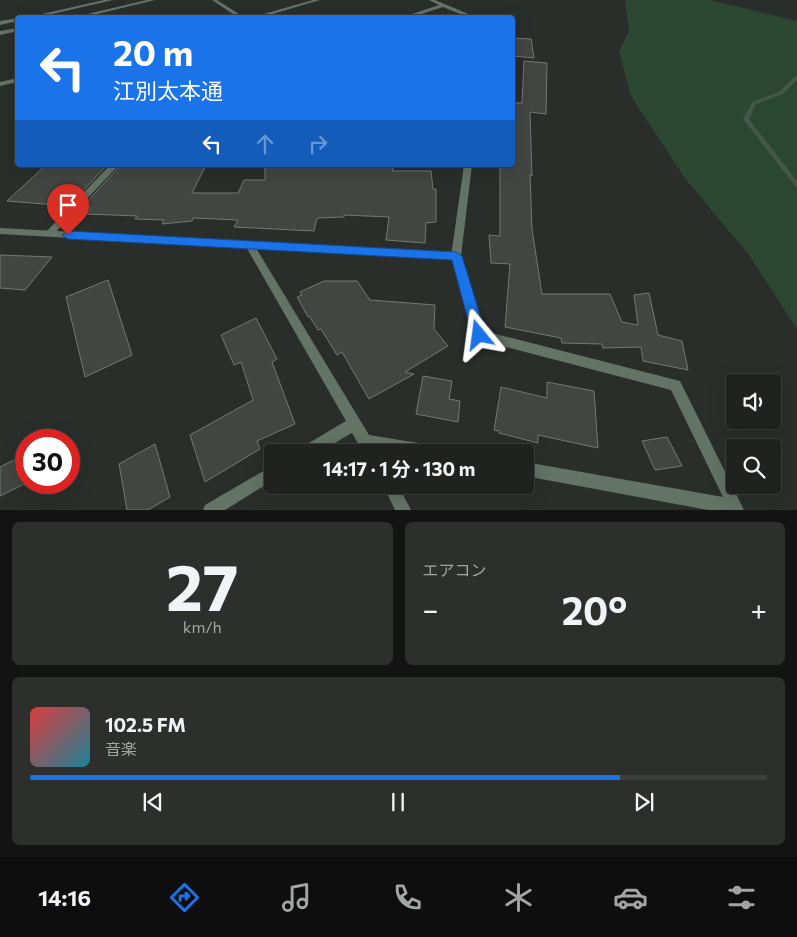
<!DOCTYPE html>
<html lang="ja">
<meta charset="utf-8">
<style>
:root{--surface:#202220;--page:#2d2f2d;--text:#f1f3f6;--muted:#a2a4a5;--line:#3d3f3e;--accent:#1a73e8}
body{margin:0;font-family:Commissioner,"Noto Sans JP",sans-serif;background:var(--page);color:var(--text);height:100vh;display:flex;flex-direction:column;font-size:19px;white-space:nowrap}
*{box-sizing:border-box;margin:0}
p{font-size:16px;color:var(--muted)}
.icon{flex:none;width:28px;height:28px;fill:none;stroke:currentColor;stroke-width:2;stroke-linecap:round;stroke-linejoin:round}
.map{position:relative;height:510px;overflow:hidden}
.panel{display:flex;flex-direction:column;gap:12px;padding:12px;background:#121312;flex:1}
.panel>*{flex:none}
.banner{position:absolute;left:15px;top:15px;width:500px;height:152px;border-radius:5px;box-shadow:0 5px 20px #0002,0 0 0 1px var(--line);background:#1a73e8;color:#fff;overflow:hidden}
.buttons{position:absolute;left:726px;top:374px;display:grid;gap:10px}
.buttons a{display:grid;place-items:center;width:55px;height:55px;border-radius:5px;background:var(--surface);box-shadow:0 5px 20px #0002,0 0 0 1px var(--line);font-size:25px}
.speed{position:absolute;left:15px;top:429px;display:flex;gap:10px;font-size:25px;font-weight:700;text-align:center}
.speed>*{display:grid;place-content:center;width:65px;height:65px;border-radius:50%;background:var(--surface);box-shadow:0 5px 20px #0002,0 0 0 1px var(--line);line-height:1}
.speed .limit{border:8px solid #d22;background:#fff;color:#111}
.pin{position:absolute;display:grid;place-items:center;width:42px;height:42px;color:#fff;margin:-51px -21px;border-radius:50% 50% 50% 0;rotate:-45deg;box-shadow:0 0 5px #0007}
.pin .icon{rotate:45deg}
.me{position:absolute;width:55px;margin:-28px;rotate:344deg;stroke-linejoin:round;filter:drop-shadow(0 0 4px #0008)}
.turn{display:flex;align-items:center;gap:18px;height:105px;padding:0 15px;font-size:22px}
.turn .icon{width:65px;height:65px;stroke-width:2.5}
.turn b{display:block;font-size:35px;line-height:42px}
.lanes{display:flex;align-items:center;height:48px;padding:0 15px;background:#0003;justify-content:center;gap:25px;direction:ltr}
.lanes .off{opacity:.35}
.big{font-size:38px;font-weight:700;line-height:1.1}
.panel .tile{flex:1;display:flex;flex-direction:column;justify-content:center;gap:8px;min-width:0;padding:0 18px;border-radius:8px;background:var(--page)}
.panel .dial{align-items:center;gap:0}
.dial b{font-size:65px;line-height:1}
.song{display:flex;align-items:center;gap:15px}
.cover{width:60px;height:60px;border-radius:8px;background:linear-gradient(135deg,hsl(0 70% 55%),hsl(190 70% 35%))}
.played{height:5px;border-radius:2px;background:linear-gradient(90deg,var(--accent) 80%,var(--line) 80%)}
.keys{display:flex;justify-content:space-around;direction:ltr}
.heat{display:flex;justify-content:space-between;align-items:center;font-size:28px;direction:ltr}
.panel .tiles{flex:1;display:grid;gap:12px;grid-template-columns:1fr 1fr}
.tile:last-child{grid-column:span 2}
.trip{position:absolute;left:264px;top:444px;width:270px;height:50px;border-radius:5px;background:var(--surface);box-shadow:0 5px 20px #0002,0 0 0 1px var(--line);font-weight:700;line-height:50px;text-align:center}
.tab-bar{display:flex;height:80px;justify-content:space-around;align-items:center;background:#0d0e0d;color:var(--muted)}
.tab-bar .icon{width:35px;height:35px}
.tab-bar .current{color:var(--accent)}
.tab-bar b{font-size:22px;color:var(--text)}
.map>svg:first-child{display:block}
.green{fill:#2c4731}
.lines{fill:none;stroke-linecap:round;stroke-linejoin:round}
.stream{fill:#445648;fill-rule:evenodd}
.building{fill:#424643;stroke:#737874}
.minor{fill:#637365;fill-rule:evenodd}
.tertiary{fill:#637365;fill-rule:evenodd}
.route{fill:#1a73e8;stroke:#114b97}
</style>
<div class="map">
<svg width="797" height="510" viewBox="0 0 797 510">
<rect width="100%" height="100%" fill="#2a2e2a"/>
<path class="green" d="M625 0H710L797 21V329L749 255 684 177 631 96 619 52 629 31Z"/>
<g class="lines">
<path class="stream" d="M795 76H797V80L783 94 756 104 749 119 797 181V187L795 186 743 119 752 102 779 92Z"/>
</g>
<g class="building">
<path d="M512 38 531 39 534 58 512 56Z"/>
<path d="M524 61 547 63 546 114 530 112 532 176 530 175 532 229 542 294H610L622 322 638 325 634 295 649 293 658 335 682 341 688 370 643 361 641 347 603 348 602 344 562 343 561 338 505 327 510 264 491 263 489 235 500 236V165H512V103H522Z"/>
<path d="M46 165H107L69 206 7 201Z"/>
<path d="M121 165H206L192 193H238L244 180H265V165H394L392 171H431L433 189H436V222L426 223 425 243 386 240 389 217 344 215V217L317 218 314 231 234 227 238 220 193 218 192 221 162 224 164 220 135 219 137 216 86 214 91 208 82 207Z"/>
<path d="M0 255 52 257 25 290 0 288Z"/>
<path d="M108 280 132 355 85 377 66 297Z"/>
<path d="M324 281H357L370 300 435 305 434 329 448 346 405 372 414 374 369 399 342 352 337 355 321 329 318 330 309 316 308 317 297 297 302 295 300 292Z"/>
<path d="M256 318 277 359 272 362 295 424 257 441 260 449 205 482 190 435 253 400 241 362 234 365 221 335Z"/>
<path d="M423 376 452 381 449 399 460 401 458 422 416 414Z"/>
<path d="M547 382 594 391 598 448 538 435V443L499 433V431L494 430 501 387 547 398Z"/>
<path d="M667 437 682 466 655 470 642 441Z"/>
<path d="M155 444 170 497 148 510H127L119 464Z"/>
<path d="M26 454V483L0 496V467Z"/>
</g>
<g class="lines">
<g class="minor">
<path d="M104 0H113L35 18H24Z"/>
<path d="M147 0H155L81 18H70Z"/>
<path d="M212 0H217L245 18H239Z"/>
<path d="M313 0H320L259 18H250Z"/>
<path d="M429 0H435L478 18H470L443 7 409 18H400L439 5Z"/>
<path d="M18 18V21L0 25V21Z"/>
<path d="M18 28V31L0 35V31Z"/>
<path d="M18 78V82L0 86V82Z"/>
<path d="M110 165H119L52 236H46L44 234 46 232Z"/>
<path d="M464 165H472L461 256 484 331 680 381 744 510H708L525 476V462L723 497 671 390 475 339 451 256Z"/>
<path d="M250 241 253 243 369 435 431 445 436 447 438 452H391L377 450 378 452H363L352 433 319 452H300L302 447 346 421 245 245Z"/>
<path d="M272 466V481L225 510H203L205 505Z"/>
<path d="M383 485H398L411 510H395Z"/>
</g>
<path class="tertiary" d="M0 228 456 252 461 256 456 260 0 234Z"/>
</g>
<path class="route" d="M68 231 456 252 462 256 486 335 484 339 479 340 474 339 472 335 452 260 68 239 62 235Z"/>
</svg>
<div class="buttons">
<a><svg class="icon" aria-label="sound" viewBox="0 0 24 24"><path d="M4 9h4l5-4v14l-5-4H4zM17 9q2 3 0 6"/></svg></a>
<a><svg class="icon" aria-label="search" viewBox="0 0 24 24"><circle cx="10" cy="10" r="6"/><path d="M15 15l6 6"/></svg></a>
</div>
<div class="speed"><div class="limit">30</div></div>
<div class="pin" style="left:68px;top:235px;background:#d93025"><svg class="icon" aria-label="arrive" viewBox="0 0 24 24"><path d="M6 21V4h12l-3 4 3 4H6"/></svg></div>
<svg class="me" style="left:479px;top:335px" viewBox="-20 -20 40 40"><path d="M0-17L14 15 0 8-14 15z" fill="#1a73e8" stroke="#fff" stroke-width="4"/></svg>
<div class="trip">14:17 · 1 分 · 130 m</div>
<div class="banner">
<div class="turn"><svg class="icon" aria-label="left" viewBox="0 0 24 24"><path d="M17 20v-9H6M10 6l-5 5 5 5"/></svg><div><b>20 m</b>江別太本通</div></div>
<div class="lanes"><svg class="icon" aria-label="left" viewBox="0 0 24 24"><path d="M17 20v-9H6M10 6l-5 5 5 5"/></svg><svg class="icon off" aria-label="ahead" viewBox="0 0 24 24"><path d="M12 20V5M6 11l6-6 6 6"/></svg><svg class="icon off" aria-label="right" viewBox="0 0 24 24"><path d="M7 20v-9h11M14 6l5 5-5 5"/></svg></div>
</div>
</div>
<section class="panel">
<div class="tiles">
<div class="tile dial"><b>27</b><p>km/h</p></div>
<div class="tile"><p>エアコン</p>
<div class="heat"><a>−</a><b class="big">20°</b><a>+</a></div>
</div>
<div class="tile">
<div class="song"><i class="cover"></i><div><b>102.5 FM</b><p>音楽</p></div></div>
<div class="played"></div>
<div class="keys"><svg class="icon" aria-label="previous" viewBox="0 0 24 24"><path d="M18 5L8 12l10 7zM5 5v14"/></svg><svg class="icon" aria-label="pause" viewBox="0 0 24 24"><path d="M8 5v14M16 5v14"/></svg><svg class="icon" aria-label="next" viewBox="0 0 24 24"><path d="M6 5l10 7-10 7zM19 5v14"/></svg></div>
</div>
</div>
</section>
<nav class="tab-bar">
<b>14:16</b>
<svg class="icon current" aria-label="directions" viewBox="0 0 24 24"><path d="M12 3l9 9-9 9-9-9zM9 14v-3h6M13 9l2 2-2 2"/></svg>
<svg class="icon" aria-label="music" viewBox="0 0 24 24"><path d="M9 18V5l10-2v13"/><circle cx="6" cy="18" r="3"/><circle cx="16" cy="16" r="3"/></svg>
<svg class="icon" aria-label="phone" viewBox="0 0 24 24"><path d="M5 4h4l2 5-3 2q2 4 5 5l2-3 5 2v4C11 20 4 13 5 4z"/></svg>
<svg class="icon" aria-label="climate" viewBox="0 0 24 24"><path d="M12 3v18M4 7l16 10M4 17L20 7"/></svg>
<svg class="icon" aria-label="car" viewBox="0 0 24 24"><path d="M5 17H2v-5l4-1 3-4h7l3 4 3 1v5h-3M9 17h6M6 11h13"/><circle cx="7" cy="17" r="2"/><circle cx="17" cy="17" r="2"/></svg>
<svg class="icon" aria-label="filters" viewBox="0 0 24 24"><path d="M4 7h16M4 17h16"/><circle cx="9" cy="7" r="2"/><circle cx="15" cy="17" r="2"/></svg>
</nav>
